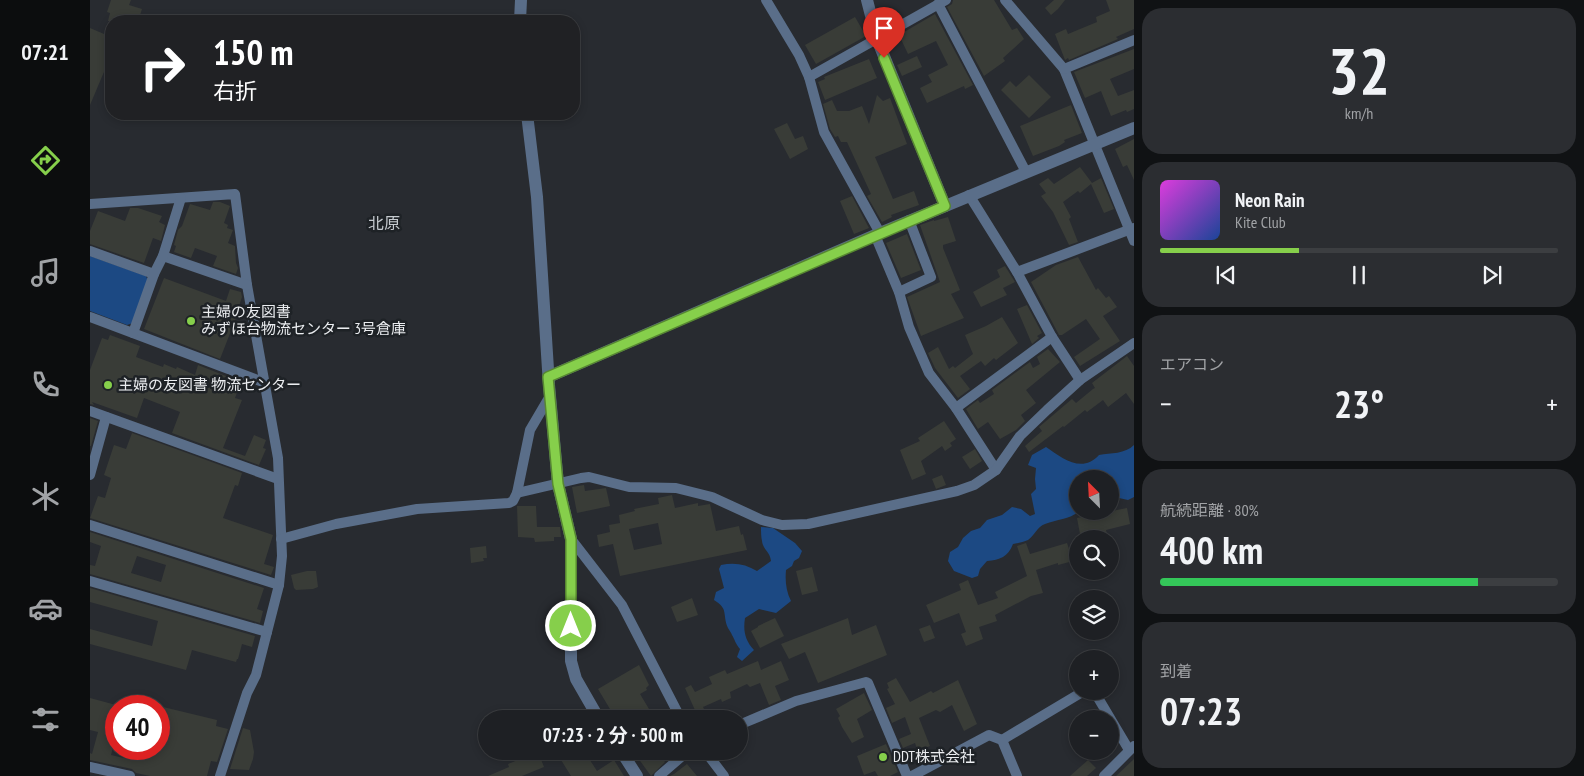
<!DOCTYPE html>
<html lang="ja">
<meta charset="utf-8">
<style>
:root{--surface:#1e2024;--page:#2b2d31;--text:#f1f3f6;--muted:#a1a3a6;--line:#3c3e41;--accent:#86cf4b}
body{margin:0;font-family:"PT Sans Narrow","Noto Sans JP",sans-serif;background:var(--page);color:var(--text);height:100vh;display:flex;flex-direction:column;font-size:19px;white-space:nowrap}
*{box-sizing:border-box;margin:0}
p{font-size:16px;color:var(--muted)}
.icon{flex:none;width:28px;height:28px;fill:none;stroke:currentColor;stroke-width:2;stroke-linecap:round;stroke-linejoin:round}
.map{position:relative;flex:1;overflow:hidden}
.drawer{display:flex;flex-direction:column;gap:8px;padding:8px;background:#101214;width:450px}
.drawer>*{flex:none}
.banner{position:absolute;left:15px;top:15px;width:475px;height:105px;border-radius:20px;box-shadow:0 2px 8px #0003,0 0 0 1px var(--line);background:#202124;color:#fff;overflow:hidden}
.needle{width:32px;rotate:336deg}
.controls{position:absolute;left:979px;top:470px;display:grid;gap:10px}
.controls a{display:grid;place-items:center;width:50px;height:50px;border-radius:50%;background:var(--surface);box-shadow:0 2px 8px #0003,0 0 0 1px var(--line);font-size:25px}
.speed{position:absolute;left:15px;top:695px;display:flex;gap:10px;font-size:25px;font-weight:700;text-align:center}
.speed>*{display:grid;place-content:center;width:65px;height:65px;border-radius:50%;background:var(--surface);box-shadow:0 2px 8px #0003,0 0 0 1px var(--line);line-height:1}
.speed .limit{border:8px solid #d22;background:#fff;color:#111}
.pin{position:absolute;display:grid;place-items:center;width:42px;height:42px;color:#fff;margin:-51px -21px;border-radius:50% 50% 50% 0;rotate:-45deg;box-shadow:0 0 5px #0007}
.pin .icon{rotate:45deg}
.me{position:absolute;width:55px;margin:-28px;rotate:0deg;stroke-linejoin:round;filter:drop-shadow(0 0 4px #0008)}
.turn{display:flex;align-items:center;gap:18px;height:105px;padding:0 25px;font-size:22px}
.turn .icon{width:65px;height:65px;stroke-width:2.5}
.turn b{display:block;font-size:35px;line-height:42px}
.big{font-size:38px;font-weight:700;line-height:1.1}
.drawer .widget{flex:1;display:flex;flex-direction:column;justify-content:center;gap:8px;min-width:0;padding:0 18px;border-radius:20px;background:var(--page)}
.drawer .dial{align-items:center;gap:0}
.dial b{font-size:65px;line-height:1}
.song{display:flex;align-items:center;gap:15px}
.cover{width:60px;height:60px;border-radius:8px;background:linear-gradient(135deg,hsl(300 70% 55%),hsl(220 70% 35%))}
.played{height:5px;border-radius:2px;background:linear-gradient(90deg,var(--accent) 35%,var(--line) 35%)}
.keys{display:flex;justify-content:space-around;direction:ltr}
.heat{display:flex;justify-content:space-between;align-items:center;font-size:28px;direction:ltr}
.charge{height:8px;border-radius:4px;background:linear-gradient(90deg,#34c759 80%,var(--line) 0)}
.trip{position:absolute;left:388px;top:710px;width:270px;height:50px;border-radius:25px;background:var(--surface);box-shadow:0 2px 8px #0003,0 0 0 1px var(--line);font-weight:700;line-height:50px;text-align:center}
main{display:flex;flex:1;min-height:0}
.tab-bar{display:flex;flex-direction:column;width:90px;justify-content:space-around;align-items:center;background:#0c0d0e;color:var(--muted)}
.tab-bar .icon{width:35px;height:35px}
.tab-bar .selected{color:var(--accent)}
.tab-bar b{font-size:22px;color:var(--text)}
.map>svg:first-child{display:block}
.green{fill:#1c4983}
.building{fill:#393c37;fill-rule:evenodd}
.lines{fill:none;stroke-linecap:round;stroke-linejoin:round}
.minor{stroke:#5a6e89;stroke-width:10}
.tertiary{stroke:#5a6e89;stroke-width:12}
.route-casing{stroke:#578731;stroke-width:12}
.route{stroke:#86cf4b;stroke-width:9}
.poi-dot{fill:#86cf4b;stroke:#1e2226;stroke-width:2}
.labels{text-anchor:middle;stroke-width:5;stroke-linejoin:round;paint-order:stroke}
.poi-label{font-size:15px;fill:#ebedf0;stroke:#1e2226;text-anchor:start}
.neighbourhood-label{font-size:16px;fill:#c4c9ce;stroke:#1e2226}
</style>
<main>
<nav class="tab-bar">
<b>07:21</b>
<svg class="icon selected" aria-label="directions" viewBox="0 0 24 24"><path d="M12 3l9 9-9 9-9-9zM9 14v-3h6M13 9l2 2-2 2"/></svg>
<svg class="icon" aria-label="music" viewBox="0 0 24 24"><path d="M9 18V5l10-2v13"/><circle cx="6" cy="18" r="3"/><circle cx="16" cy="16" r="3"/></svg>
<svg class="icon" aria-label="phone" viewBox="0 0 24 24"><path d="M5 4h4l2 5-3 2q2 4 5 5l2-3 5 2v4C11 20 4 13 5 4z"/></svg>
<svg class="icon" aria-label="climate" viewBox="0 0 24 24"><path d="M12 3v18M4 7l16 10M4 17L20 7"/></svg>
<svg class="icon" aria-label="car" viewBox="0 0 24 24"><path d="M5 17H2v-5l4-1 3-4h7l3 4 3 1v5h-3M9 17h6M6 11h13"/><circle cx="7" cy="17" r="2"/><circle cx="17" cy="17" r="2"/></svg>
<svg class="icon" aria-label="filters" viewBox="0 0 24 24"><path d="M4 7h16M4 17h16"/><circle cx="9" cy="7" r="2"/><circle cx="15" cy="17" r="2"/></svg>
</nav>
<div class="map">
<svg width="1044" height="776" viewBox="0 0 1044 776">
<rect width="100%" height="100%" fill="#282b30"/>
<g class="green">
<path d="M0 256 56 276 58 281 43 323 37 325 0 311Z"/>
<path d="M1044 445V497L1038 500 1020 496V479H988L989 511C979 520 967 519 955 524 947 527 945 535 938 540 934 542 928 543 923 544 918 557 910 560 897 561L890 569 888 576 882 578 864 571 858 561 860 552 868 547 873 538 881 531 890 528 897 520 912 515 922 507 931 509 940 516 945 514 941 494 946 489 945 479 946 468 938 465 942 455 956 447C972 458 992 474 1009 455 1021 453 1035 454 1044 445Z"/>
<path d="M671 527 683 528 705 543 712 551 709 558 704 561 702 566 696 570C695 581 696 591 701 601L686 613 669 609 655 618C653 631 655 640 664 650L652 661 647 657 650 649C645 643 645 640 642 635 641 632 639 630 638 628 632 614 639 609 624 600L626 592 634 588 629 569 631 565C644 562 656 564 667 571L681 561C680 551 673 550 672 541 671 537 671 531 671 527Z"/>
</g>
<g class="building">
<path d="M21 0H41L39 5 52 9 48 21H18L20 13 17 12Z"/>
<path d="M863 0H904L922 30 927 28 934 39 913 58 915 61 894 76 857 7 862 4Z"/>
<path d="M964 0H975L968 9 961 15 955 8Z"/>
<path d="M1016 0H1044V29L1026 37 1028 39 979 60 978 58 975 60 965 34 976 29 978 34 1007 22 1006 17 1020 11Z"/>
<path d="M845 14 883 85 875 89 874 86 837 103 830 88 842 82 838 75 858 65 846 41 818 54 809 35Z"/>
<path d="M765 17 776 36 726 64 715 45Z"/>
<path d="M0 28 21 37V52L19 60 0 105Z"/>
<path d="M1044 49V69L1020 79 1028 96 1044 90V109L1037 112 1036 110 1021 116 1011 91 995 98 984 72Z"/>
<path d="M827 56 832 67 812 76 807 65Z"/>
<path d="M779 59 787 78 735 100 728 82 735 79 734 77Z"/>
<path d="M939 75 961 97 939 118 911 90 920 81 926 87Z"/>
<path d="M787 95 793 101 800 98 817 144 785 157 803 199 824 191 829 205 801 215 802 217 792 222 777 196 781 194 757 142H751L748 136 745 137 740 129 733 104 742 100 747 111H759L772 106 779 124Z"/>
<path d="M981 105 992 133 974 140 975 142 969 146 943 156 930 126Z"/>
<path d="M697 123 705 139 713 136 718 149 700 159 684 129Z"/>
<path d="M1044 139V180L1037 165 1033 167 1025 149Z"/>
<path d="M990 167 1002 183 1011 178 1024 209 1014 213 1001 184 990 193 988 191 973 202 981 217 979 219 988 242 979 245 963 212 951 196 956 193 949 184 958 178 964 184Z"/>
<path d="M762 196 779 228 764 234 750 201Z"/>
<path d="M123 202H130L140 206 134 223 138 225 137 228 143 230 138 243 145 246 146 263 148 268 146 274 123 266 127 256 105 248 101 258 84 252 86 246 84 245 88 230 92 226 100 204 120 210Z"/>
<path d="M40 208H48L72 216 69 222 75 225 71 241 63 238 54 263 0 244V231L8 211 35 221Z"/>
<path d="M858 217 866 241 853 245V248L870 290 861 294 874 318 831 336 817 297 850 282 830 225 844 220V221Z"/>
<path d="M817 234 831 270 811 278 796 243Z"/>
<path d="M988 257 1006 290 1008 288 1016 298 1019 296 1027 307 1013 316 1030 341 990 366 984 357 1010 339 996 319 972 335H969L941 282 966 265Z"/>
<path d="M915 266 925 282 913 288 917 295 891 307 883 292 910 277 907 270Z"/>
<path d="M74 278 136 301 140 289 151 292 152 297 147 312 148 313 130 359 54 329Z"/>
<path d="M937 305 952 333 947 336 949 338 942 344 927 309Z"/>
<path d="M912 317 928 343 906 360 904 358 895 366 891 361 870 376 880 389 868 398 845 368 838 353 848 347 859 369 863 366 865 368 883 354 875 335 896 326Z"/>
<path d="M20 335 50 346 46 357 73 367 74 364 86 369 87 367 105 375 108 365 151 382 145 398 152 400 133 448 155 456 164 435 176 440 173 448 176 449 169 465 82 433 90 412 54 398 47 418 2 402 4 405 0 404V370L12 338 18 340Z"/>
<path d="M958 349 970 362 936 390 946 403 931 415 935 421 926 430 910 439 898 422 888 429 876 409 888 400 890 403 904 394 902 390 940 362 943 368 950 364 947 357Z"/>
<path d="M1037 356 1044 366V404L1036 393 1018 407 1013 400 997 412 995 410 974 427 973 426 939 452 935 446 952 431 949 427 982 399 986 403 1003 389 1005 388 1002 383Z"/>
<path d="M0 418 8 421 1 446H0Z"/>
<path d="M854 421 866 439 860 443 862 446 855 451 852 446 831 461 836 474 822 480 810 450 830 441 828 438Z"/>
<path d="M42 433 152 473 148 486 145 485 133 518 183 535 174 564 184 567 181 575 0 518 8 496 15 498 21 478 14 475 24 445 36 449Z"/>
<path d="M885 449 892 461 880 469 872 457Z"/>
<path d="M852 475 856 485 846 489 842 479Z"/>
<path d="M494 485 495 491 516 488 520 506 487 513 482 487Z"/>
<path d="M582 495 585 508 608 503V506L620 504 626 531 649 526 651 535 653 534 657 550 530 576 523 544 509 547 507 535 520 532 519 525 530 523 529 515 545 511 544 509 569 504 568 498ZM568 523 572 544 544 550 539 529Z"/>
<path d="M427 506H446L447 527H470L471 537H464V541L445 542 444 538 428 537Z"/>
<path d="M1037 508 1040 524 1016 530 1018 539H1005L1004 531 990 534 987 518Z"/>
<path d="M0 532 174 588 167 609 173 611 170 623 0 574V565L5 566 11 546 0 542ZM47 556 76 565 71 582 41 573Z"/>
<path d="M936 543 940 554 977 543 983 561 968 565V563L946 570 953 593 941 596 905 615 907 621 889 627 893 639 876 646 871 634 876 632 869 613 844 623 836 605 871 590 869 584 878 580 888 605 908 598 905 592 937 576 927 546Z"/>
<path d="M396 546 397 558H393L394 561 381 563 380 548Z"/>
<path d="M722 567 728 591 712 595 706 571Z"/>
<path d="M217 571H226L228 587 223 589 206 590 204 588 201 575Z"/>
<path d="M0 588 165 636 162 647 152 644 148 659H147L146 662 102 650 96 670 0 644V629L62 646 68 621 0 602Z"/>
<path d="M602 598 608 615 587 622 581 607Z"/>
<path d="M685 618 694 636 670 648 661 631 668 627V626Z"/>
<path d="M758 618 762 635 786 625 797 655 728 683 715 652 699 659 691 644Z"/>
<path d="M840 625 845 638 834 642 829 629Z"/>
<path d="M668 661 671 670 691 661 699 680 685 686 691 700 679 705 670 683 660 687 657 684 640 692 641 698 632 702 631 699 613 707 619 719H609L595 688 601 685 605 692 622 684 619 677 635 670 637 674Z"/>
<path d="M549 665 559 685 556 688 557 690 550 694 565 719H547L544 715 537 719H526L508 689Z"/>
<path d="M806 678 820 702 841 691 843 693 868 680 887 724 874 731 862 705 850 712 846 710 829 718 840 746 828 751 825 743 813 748 809 739 821 734 815 717 802 723 796 708 805 704 797 689 799 688 797 683Z"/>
<path d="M774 693 782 710 767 719 774 737 762 743 752 727 748 718 750 716 746 709Z"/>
<path d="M0 698 26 705V736L21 755 38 759 40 749H62L69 750V706L127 720 126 726 138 729 127 762 121 761 117 776H60L46 773 42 769 0 760V753L2 754 8 732 0 730Z"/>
<path d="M153 728 160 730 164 752 163 759 159 770 140 769Z"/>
<path d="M796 744 808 772 800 776H788L785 771 774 775 767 756Z"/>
<path d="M474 751H494L507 771 524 760 534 776H481L468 755Z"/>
<path d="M543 751H567L575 762 561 776Z"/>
<path d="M448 752 454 767 432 776H398L419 767 418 764Z"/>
<path d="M1044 759V776H1026Z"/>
<path d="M998 760 1006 768 997 776H980Z"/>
<path d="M597 764 607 776H580L584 774Z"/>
</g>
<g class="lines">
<g class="minor">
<path d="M676 0 709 55 719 77 734 132 790 233"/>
<path d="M915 0 974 69 1044 241"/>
<path d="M848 4 936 172"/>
<path d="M974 69 1044 40"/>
<path d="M719 77 856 0"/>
<path d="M879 195 927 272 962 337 990 380"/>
<path d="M0 204 145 194 157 285 188 458 192 556 189 585 166 675 157 693 130 776"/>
<path d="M785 235 809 292 819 327 839 373 866 408 906 470"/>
<path d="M0 251 64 274"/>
<path d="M73 256 157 285"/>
<path d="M927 272 1044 228"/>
<path d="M809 292 841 277 819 220"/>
<path d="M0 317 173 382"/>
<path d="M43 333 64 274 73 256 91 198"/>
<path d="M866 408 962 337"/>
<path d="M0 411 188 479"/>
<path d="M0 475 16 417"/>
<path d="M427 493 491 478 499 477 539 487 586 488 622 497 672 520 692 525 718 524 867 491 884 485 906 470 930 436 957 410 990 380 1044 343"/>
<path d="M0 525 189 585"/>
<path d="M191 539 246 524 327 509 419 503 423 501 427 493 440 430 460 396"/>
<path d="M481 539 532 605 591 719"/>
<path d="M0 581 177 632"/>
<path d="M1004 691 1039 750"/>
<path d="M649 725 706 701 776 682 778 683 817 776"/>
<path d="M912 740 994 691"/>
<path d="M615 751 634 776"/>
<path d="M0 767 40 776"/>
<path d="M569 776 598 751"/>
<path d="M822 776 899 735 912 740 927 776"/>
<path d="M1014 776 1044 746"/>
</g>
<g class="tertiary">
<path d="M777 0 787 39 855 206"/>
<path d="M430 21 431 0"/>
<path d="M437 114 447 197 459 385 468 484 481 539V661L486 679 509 719"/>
<path d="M458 377 790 233 1044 128"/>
<path d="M531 751 547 776"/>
</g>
</g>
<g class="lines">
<defs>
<path id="route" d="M481 626V539L468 484 458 377 855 206 794 58"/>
</defs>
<use href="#route" class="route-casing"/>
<use href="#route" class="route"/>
</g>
<g class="poi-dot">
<circle cx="101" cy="321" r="5"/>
<circle cx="18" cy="385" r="5"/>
<circle cx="793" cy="757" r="5"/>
</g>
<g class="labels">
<g class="poi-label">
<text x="111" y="317">主婦の友図書<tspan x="111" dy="17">みずほ台物流センター 3号倉庫</tspan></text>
<text x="28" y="390">主婦の友図書 物流センター</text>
<text x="803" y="762">DDT株式会社</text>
</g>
<g class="neighbourhood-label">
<text x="294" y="229">北原</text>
</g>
</g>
</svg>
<div class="controls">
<a><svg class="needle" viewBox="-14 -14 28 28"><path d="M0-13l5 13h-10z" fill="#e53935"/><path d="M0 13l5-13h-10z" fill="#a1a3a6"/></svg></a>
<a><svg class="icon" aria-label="search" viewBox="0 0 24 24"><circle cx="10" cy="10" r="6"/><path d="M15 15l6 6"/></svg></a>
<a><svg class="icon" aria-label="layers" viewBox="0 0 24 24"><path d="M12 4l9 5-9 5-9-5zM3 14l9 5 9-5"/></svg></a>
<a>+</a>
<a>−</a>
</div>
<div class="speed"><div class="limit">40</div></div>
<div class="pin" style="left:794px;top:58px;background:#d93025"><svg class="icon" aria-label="arrive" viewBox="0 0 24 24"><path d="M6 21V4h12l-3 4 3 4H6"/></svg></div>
<svg class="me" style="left:481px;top:626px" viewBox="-20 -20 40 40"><circle r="17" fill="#86cf4b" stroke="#fff" stroke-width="3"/><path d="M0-11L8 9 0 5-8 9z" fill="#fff"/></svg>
<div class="trip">07:23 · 2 分 · 500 m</div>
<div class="banner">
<div class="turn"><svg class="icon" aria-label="right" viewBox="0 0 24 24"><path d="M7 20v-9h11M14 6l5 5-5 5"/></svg><div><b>150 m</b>右折</div></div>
</div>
</div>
<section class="drawer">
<div class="widget dial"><b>32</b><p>km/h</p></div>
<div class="widget">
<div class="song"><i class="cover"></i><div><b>Neon Rain</b><p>Kite Club</p></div></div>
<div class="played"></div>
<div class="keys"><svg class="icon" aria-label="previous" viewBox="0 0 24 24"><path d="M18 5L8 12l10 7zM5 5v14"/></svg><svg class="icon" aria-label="pause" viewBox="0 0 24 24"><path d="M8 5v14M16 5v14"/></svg><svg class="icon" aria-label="next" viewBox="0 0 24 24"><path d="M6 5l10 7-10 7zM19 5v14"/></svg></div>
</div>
<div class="widget"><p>エアコン</p>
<div class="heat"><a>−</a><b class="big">23°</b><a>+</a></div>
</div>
<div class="widget"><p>航続距離 · 80%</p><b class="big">400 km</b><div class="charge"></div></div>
<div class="widget"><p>到着</p><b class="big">07:23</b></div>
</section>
</main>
